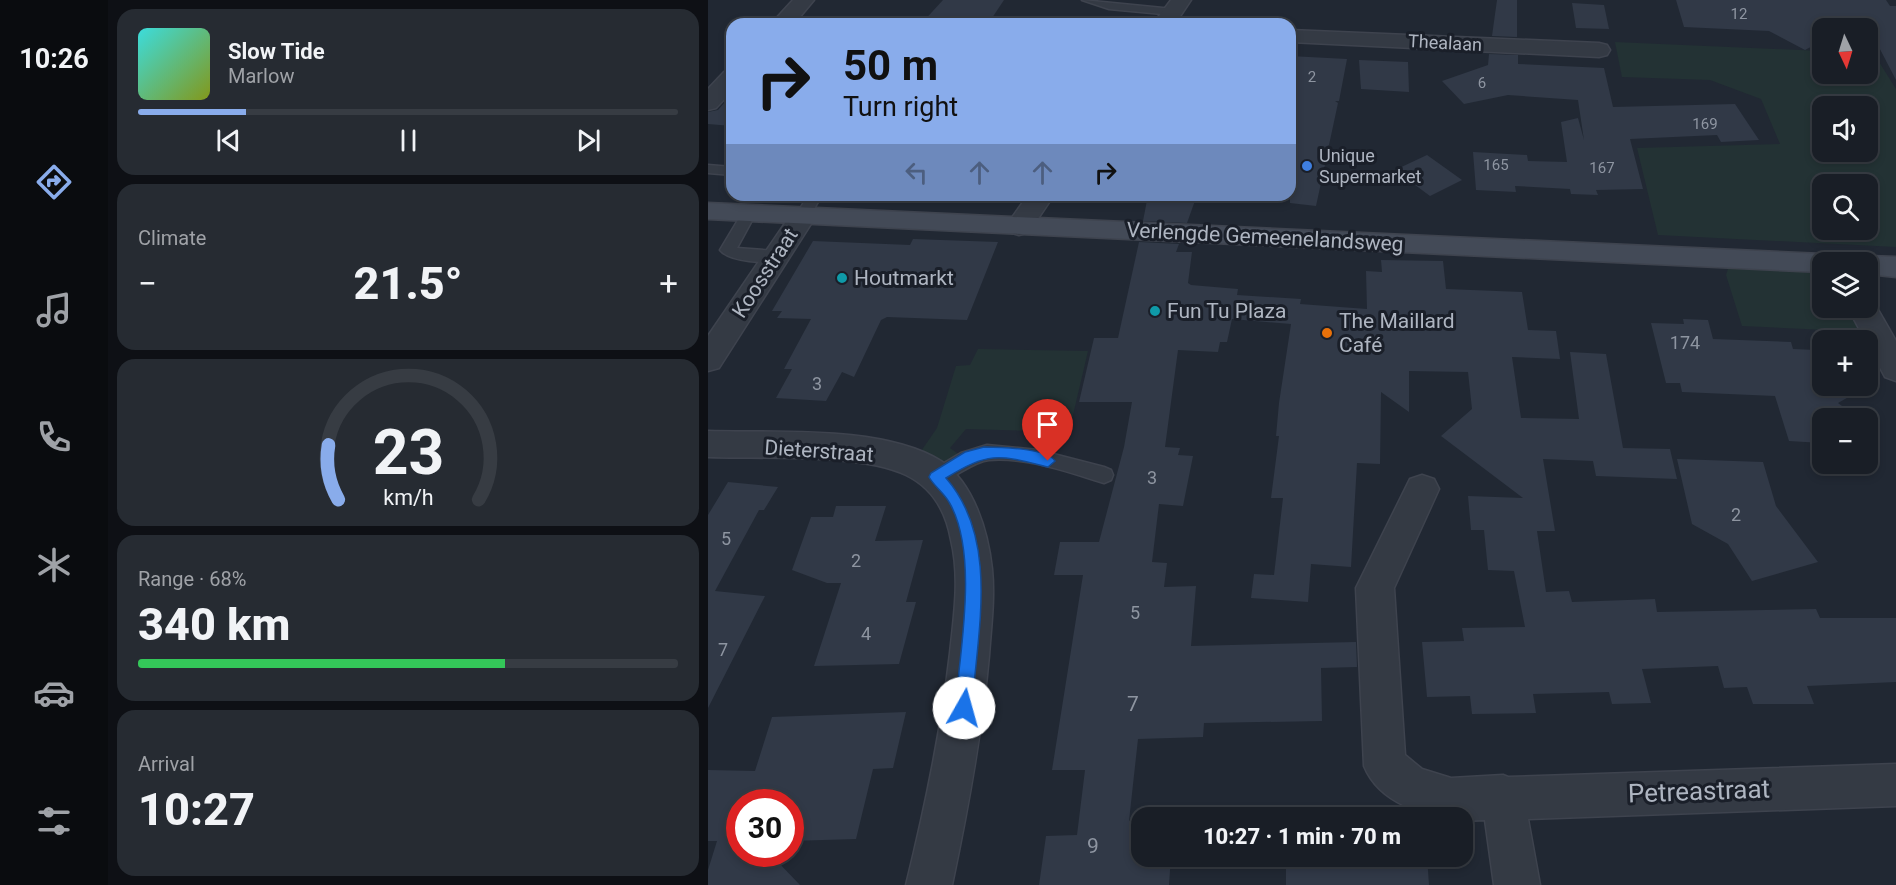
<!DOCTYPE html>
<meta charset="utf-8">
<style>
:root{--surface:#191e26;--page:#262b32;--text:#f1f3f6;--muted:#9fa2a7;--line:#373c43;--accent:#89aceb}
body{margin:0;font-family:Roboto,sans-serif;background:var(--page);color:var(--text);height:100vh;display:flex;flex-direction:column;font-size:22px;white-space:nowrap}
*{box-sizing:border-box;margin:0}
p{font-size:20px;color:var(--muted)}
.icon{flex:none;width:33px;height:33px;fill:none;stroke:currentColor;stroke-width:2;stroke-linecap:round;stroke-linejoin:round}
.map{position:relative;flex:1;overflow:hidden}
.details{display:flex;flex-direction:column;gap:9px;padding:9px;background:#0e1015;width:600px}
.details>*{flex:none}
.guide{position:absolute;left:18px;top:18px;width:570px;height:183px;border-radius:18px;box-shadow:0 3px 9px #0003,0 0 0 2px var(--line);background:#89aceb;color:#111;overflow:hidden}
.needle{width:39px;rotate:176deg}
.buttons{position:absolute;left:1104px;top:18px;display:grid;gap:12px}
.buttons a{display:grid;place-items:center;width:66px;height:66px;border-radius:12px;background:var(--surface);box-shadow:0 3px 9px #0003,0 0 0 2px var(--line);font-size:30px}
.speed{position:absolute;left:18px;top:789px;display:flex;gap:12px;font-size:30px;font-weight:700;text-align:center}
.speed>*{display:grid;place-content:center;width:78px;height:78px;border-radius:50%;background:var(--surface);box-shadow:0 3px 9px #0003,0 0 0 2px var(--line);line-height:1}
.speed .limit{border:9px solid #d22;background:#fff;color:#111}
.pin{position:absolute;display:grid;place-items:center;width:51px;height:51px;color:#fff;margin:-62px -26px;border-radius:50% 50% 50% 0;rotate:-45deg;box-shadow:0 0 6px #0007}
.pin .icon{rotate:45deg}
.me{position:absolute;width:66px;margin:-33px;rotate:7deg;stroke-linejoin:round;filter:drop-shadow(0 0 4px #0008)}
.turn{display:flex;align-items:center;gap:21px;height:126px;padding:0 18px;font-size:27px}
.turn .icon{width:78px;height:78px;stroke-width:2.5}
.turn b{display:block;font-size:42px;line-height:51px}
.lanes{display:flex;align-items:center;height:57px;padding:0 18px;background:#0003;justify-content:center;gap:30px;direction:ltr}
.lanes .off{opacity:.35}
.big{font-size:45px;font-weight:800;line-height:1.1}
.details .tile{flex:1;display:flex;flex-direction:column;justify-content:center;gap:9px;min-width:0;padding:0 21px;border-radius:18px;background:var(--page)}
.details .dial{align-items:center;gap:0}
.dial svg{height:156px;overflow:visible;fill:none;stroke:var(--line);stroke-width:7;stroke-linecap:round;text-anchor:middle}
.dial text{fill:var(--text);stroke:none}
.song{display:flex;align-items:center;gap:18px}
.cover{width:72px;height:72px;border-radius:9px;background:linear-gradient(135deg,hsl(180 70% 55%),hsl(70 70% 35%))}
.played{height:6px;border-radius:3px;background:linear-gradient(90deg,var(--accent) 20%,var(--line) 20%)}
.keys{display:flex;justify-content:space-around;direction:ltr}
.heat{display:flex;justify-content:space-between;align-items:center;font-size:33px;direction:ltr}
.charge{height:9px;border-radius:4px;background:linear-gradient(90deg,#34c759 68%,var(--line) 0)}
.trip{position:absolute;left:423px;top:807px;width:342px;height:60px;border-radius:18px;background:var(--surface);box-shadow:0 3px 9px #0003,0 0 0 2px var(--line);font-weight:800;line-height:60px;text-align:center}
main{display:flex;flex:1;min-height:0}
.tabs{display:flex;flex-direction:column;width:108px;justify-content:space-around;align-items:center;background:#0a0c0f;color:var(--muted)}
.tabs .icon{width:42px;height:42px}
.tabs .on{color:var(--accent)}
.tabs b{font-size:27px;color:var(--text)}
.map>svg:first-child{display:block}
.green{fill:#233234;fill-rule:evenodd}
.building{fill:#313947}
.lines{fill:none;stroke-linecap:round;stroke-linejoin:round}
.lane-casing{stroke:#3e434e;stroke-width:3}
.street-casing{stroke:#3e434e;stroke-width:3}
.secondary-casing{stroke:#3e434e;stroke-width:3}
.lane{fill:#343a44;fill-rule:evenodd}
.street{fill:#343a44;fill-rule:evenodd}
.secondary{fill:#434a57;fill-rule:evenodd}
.route{fill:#1a73e8;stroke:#114b97;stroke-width:1.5}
.shop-dot{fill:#3f7fe0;stroke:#1a1f29;stroke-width:2}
.culture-dot{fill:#0f9aa8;stroke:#1a1f29;stroke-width:2}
.food-dot{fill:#e8710a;stroke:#1a1f29;stroke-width:2}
.labels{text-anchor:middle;stroke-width:6;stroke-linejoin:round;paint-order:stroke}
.far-number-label{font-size:15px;fill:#8e95a1}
.far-street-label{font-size:18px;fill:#aeb5c1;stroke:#1a1f29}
.far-poi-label{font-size:18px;fill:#aeb5c1;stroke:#1a1f29;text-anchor:start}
.number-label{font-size:18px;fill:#8e95a1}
.street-label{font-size:21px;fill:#aeb5c1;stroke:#1a1f29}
.poi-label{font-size:21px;fill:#aeb5c1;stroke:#1a1f29;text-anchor:start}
.near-number-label{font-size:21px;fill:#8e95a1}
.near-street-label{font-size:26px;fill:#aeb5c1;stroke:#1a1f29}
</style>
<main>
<nav class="tabs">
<b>10:26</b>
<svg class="icon on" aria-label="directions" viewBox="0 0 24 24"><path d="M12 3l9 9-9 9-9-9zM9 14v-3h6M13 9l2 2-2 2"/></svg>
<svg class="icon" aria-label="music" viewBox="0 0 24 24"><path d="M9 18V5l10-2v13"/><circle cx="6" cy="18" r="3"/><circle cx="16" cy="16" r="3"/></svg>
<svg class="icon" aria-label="phone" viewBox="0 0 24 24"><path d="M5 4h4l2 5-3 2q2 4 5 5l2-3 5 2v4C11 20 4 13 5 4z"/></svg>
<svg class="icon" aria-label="climate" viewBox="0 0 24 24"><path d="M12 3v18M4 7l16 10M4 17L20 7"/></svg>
<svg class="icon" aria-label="car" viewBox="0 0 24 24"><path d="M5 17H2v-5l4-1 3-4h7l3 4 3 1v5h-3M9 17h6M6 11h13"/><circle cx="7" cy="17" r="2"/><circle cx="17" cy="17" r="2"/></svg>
<svg class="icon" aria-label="filters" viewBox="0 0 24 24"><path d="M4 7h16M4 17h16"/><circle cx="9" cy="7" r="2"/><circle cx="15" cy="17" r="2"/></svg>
</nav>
<section class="details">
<div class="tile">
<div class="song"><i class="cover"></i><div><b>Slow Tide</b><p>Marlow</p></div></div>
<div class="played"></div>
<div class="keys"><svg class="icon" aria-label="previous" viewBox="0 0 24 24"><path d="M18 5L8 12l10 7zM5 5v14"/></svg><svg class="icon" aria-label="pause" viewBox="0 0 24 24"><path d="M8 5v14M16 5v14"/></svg><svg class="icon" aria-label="next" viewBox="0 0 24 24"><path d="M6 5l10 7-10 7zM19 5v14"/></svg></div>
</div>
<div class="tile"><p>Climate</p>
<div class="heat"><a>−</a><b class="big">21.5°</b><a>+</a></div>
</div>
<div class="tile dial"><svg viewBox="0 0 100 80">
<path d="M14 69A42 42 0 1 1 86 69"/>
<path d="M14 69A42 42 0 0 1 9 41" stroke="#89aceb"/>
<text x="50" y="56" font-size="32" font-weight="700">23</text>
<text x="50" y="72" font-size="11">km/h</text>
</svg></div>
<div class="tile"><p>Range · 68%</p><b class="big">340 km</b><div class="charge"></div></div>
<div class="tile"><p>Arrival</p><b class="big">10:27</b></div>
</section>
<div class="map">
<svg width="1188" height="885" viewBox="0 0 1188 885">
<rect width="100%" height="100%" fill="#212833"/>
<g class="green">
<path d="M907 42 1114 51V74H1160V54H1166L1188 89V247L950 235 929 148 1072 144 1053 99 1002 80 914 77ZM1114 106H1160V152H1114ZM1114 184H1160V230H1114Z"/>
<path d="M1030 266 1114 274V308H1148L1160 332 1034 326 1018 275 1020 269Z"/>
<path d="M270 349 380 351 361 432 258 429 242 448 252 455 233 468 209 457 229 428 248 366 262 365Z"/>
</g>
<g class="building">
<path d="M235 0H296L280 24H213Z"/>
<path d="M789 0H809V37L784 36Z"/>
<path d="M968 0H1178L1182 6H1188V80L1161 28H1114V41L1097 50 1061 31 976 27Z"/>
<path d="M864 3 896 5 901 29 868 28Z"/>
<path d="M781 54 810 55V64L896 68 905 107 1027 104 1051 140 1013 142 1009 135 922 139 935 189 888 190 890 195 863 194 862 189 807 186 808 192 768 190 765 152 819 155 820 161 859 162 853 122 870 118 876 140 870 100 800 95 756 104 734 81 780 65Z"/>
<path d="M582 56 639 59 631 101H627L630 103 621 145H619L621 146 608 206 582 203Z"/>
<path d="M651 60 700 62 701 92 653 89Z"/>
<path d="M24 94V126L0 124V112L10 110Z"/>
<path d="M719 155 754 180 722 196 687 170Z"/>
<path d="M440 195H489L479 223 435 221Z"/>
<path d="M205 239 290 242 259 320 179 317 173 320 146 377 134 372 118 401 68 398 84 369H76L103 319 69 318 74 311H64L105 241 202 245Z"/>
<path d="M431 242 471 244 468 252H484L480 283 483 285 530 289 529 295 593 299 592 304 659 309 658 271 674 272 673 260 735 261 738 289 814 292 820 330 848 331 852 359 804 357 813 418 871 419 862 352 898 354 915 448 962 449 969 479 888 476 885 461 835 459 847 531H829L838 592 861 591 864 602 947 599 949 612 1108 609 1112 618H1188V682L1099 686 1106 704H1045L1039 687 1016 688 1010 666 934 669 943 703 904 704 901 692 825 694 828 713 764 714 762 696 719 697 714 642 756 641 754 628 817 627 806 571 780 570 776 530H763L760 496 815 498 733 436 764 409 760 372 701 371V412L673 392 672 464 649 463 643 567 603 564 600 602 543 598 546 574 566 575 575 498H563L571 436H568L571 403 583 324 524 319 519 342H512L510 352 470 350 457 447 472 448 470 455 485 456 475 506 451 504 444 562 459 563 456 587 488 586 483 646 648 642 649 667 613 668 614 721 496 723 495 737 430 739 421 821H434V856H463L461 885H331L338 836 369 835 377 770H344L375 575H346L352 542H391L416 447 424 402H371L386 338H410Z"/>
<path d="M975 319 1000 320 1005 339 1083 342 1085 349 1108 350 1114 367V386H1160L1130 403 1150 418H1114V443L1081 441 1067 396 974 392 972 383H958L943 323 976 324Z"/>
<path d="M969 459 1055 462 1068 506 1110 562 1044 581 1020 544 984 524Z"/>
<path d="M20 482 70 487 56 510H51L7 591 57 596 0 708V515Z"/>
<path d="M128 506H178L167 541 215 540 198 602H208L191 664 106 666 133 583H119L84 570 103 517H125Z"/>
<path d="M198 712 185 768 165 769 148 839 82 841V802H32V860L67 859 92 885H0V870L9 841H0V770L47 771 64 717Z"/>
<path d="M578 856H719L721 885H578Z"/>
</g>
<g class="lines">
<defs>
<g id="lane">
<path d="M374 0 465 9 471 12 465 15 401 9Z"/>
<path d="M75 20 103 21 109 24H70Z"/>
<path d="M0 165 24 167V175L0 173Z"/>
<path d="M100 195H114L100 219H90L88 216Z"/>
<path d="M41 208 48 213 29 248 68 251 73 252 76 256 73 260C59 264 22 262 12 250L36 210Z"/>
<path d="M279 445 330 450 396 467 403 470 405 475 403 480 396 483C359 472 320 457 281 460 260 462 238 488 221 482L219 477 221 472 253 453Z"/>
</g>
<g id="street">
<path d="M85 0H106L86 24H63Z"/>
<path d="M463 0H483L467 24H445Z"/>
<path d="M582 30 891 43 899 45 902 50 899 55 891 57 582 42Z"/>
<path d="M24 70V91L8 108 0 110V89L16 72Z"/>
<path d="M320 195H346L321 232 311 235 301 232 298 226Z"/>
<path d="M95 207 104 210 108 216 11 368 0 371V336L86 210Z"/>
<path d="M1160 299 1165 301 1188 341V381L1177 377 1140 308H1160Z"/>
<path d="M0 431C66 433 176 425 233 461 266 483 280 532 284 569 287 598 283 627 281 656 274 733 260 809 244 885H198C217 808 233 731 242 653 246 615 252 577 243 540 238 512 225 488 198 475 153 453 52 459 0 457Z"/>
<path d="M714 475 726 479 731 489 686 588 697 755 714 769 743 778 795 775 800 777 1188 764V806L820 819 832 885H786L777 820 754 821V818C717 818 671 803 656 766L648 588 702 479Z"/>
</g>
<g id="secondary">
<path d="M0 203 1114 254 1124 256 1128 262H1114V272L0 219Z"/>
<path d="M1160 256 1188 257V277L1160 274V262H1148L1150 258Z"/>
</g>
</defs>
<use href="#lane" class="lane-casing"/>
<use href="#street" class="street-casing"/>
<use href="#secondary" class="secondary-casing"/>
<use href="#lane" class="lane"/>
<use href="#street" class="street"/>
<use href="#secondary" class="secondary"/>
</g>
<path class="route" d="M276 447C291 447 339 448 347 461L340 467C291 455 282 451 238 478 292 540 269 633 264 708L262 714 256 716 250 714 247 708C252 651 271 553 241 502 236 493 226 486 221 477L223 473 257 452Z"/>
<circle class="shop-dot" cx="599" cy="166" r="6"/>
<g class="culture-dot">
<circle cx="134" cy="278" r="6"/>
<circle cx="447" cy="311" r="6"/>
</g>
<circle class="food-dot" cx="619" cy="333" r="6"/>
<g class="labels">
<g class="far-number-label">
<text x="1031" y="19">12</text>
<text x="604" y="82">2</text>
<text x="774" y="88">6</text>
<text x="997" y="129">169</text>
<text x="788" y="170">165</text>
<text x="894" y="173">167</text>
</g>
<g class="far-street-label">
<text transform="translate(737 43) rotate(3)" y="6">Thealaan</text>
</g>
<g class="far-poi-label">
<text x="611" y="162">Unique<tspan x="611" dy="21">Supermarket</tspan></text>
</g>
<g class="number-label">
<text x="977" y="349">174</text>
<text x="109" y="390">3</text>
<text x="444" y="484">3</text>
<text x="1028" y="521">2</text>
<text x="18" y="545">5</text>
<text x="148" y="567">2</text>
<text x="427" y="619">5</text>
<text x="158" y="640">4</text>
<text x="15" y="656">7</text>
</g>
<g class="street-label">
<text transform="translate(557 237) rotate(3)" y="7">Verlengde Gemeenelandsweg</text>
<text transform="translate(57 273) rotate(-57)" y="7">Koosstraat</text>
<text transform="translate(111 451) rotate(4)" y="7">Dieterstraat</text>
</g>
<g class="poi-label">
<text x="146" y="285">Houtmarkt</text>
<text x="459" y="318">Fun Tu Plaza</text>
<text x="631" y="328">The Maillard<tspan x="631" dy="24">Café</tspan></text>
</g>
<g class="near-number-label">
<text x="425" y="711">7</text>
<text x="385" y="853">9</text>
</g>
<g class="near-street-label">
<text transform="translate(991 791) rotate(-2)" y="9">Petreastraat</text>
</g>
</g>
</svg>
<div class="buttons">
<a><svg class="needle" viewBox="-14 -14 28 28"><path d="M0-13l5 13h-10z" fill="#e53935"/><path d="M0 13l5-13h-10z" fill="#9fa2a7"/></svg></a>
<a><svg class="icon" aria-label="sound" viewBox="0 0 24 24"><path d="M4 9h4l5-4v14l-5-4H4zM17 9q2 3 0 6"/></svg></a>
<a><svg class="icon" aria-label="search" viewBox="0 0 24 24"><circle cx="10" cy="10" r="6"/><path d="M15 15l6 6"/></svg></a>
<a><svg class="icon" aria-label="layers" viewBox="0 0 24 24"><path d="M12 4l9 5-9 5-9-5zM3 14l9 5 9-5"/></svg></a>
<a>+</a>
<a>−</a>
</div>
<div class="speed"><div class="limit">30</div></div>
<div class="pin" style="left:340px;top:461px;background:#d93025"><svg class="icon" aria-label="arrive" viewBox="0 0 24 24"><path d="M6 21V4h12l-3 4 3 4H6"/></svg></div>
<svg class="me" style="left:256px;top:708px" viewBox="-20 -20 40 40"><circle r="19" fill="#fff"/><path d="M0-13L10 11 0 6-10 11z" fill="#1a73e8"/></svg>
<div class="trip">10:27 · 1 min · 70 m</div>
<div class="guide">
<div class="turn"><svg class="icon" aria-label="right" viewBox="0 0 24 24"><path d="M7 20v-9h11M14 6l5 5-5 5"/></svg><div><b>50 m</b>Turn right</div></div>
<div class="lanes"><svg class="icon off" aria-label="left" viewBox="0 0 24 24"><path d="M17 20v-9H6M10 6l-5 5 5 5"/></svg><svg class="icon off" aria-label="ahead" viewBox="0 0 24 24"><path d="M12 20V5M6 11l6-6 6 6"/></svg><svg class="icon off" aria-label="ahead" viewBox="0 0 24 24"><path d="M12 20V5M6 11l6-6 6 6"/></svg><svg class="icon" aria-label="right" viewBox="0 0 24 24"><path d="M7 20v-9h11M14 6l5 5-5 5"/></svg></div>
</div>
</div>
</main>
